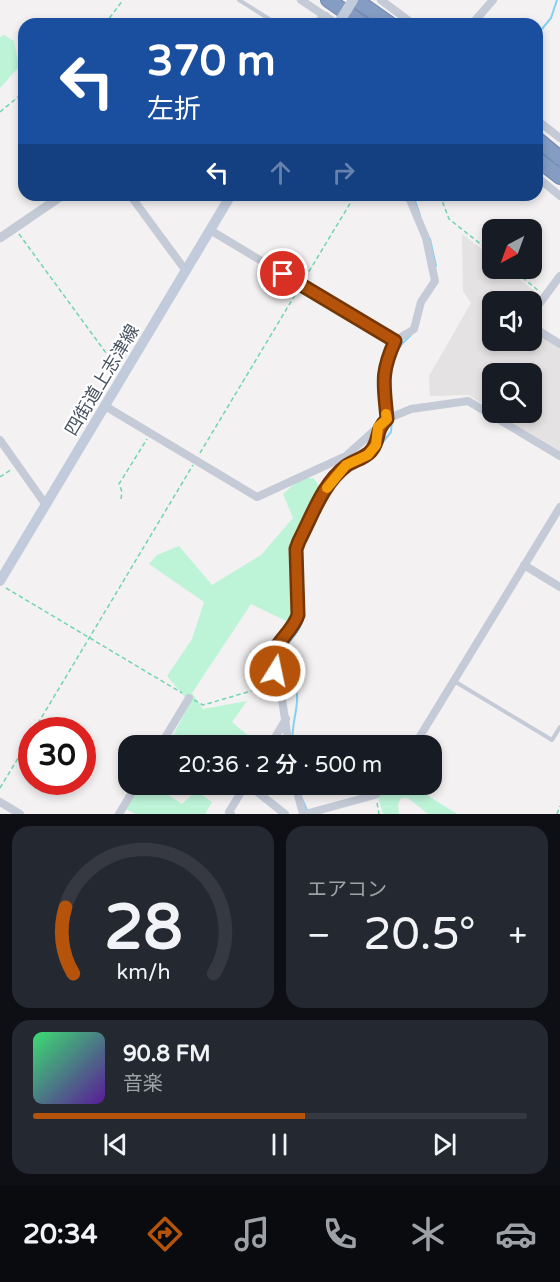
<!DOCTYPE html>
<html lang="ja">
<meta charset="utf-8">
<style>
:root{--surface:#171b24;--page:#242831;--text:#f1f3f6;--muted:#9ea1a6;--line:#363941;--accent:#b45309}
body{margin:0;font-family:"Varela Round","Noto Sans JP",sans-serif;background:var(--page);color:var(--text);height:100vh;display:flex;flex-direction:column;font-size:22px;white-space:nowrap}
*{box-sizing:border-box;margin:0}
p{font-size:20px;color:var(--muted)}
.icon{flex:none;width:33px;height:33px;fill:none;stroke:currentColor;stroke-width:2;stroke-linecap:round;stroke-linejoin:round}
.map{position:relative;height:814px;overflow:hidden}
.panel{display:flex;flex-direction:column;gap:12px;padding:12px;background:#0d0f14;flex:1}
.panel>*{flex:none}
.banner{position:absolute;left:18px;top:18px;width:525px;height:183px;border-radius:18px;box-shadow:0 3px 9px #0003;background:#1a4fa0;color:#fff;overflow:hidden}
.needle{width:39px;rotate:221deg}
.fabs{position:absolute;left:482px;top:219px;display:grid;gap:12px}
.fabs a{display:grid;place-items:center;width:60px;height:60px;border-radius:12px;background:var(--surface);box-shadow:0 3px 9px #0003;font-size:30px}
.speed{position:absolute;left:18px;top:717px;display:flex;gap:12px;font-size:30px;font-weight:700;text-align:center}
.speed>*{display:grid;place-content:center;width:78px;height:78px;border-radius:50%;background:var(--surface);box-shadow:0 3px 9px #0003;line-height:1}
.speed .limit{border:9px solid #d22;background:#fff;color:#111}
.pin{position:absolute;display:grid;place-items:center;width:51px;height:51px;color:#fff;margin:-26px;border:3px solid #fff;border-radius:50%;box-shadow:0 2px 6px #0007}
.me{position:absolute;width:66px;margin:-33px;rotate:10deg;stroke-linejoin:round;filter:drop-shadow(0 0 4px #0008)}
.turn{display:flex;align-items:center;gap:21px;height:126px;padding:0 30px;font-size:27px}
.turn .icon{width:78px;height:78px;stroke-width:2.5}
.turn b{display:block;font-size:42px;line-height:51px}
.lanes{display:flex;align-items:center;height:57px;padding:0 30px;background:#0003;justify-content:center;gap:30px;direction:ltr}
.lanes .off{opacity:.35}
.big{font-size:45px;font-weight:600;line-height:1.1}
.panel .widget{flex:1;display:flex;flex-direction:column;justify-content:center;gap:9px;min-width:0;padding:0 21px;border-radius:18px;background:var(--page)}
.panel .dial{align-items:center;gap:0}
.dial svg{height:156px;overflow:visible;fill:none;stroke:var(--line);stroke-width:7;stroke-linecap:round;text-anchor:middle}
.dial text{fill:var(--text);stroke:none}
.song{display:flex;align-items:center;gap:18px}
.cover{width:72px;height:72px;border-radius:9px;background:linear-gradient(135deg,hsl(140 70% 55%),hsl(270 70% 35%))}
.played{height:6px;border-radius:3px;background:linear-gradient(90deg,var(--accent) 55%,var(--line) 55%)}
.keys{display:flex;justify-content:space-around;direction:ltr}
.heat{display:flex;justify-content:space-between;align-items:center;font-size:33px;direction:ltr}
.panel .tiles{flex:1;display:grid;gap:12px;grid-template-columns:1fr 1fr}
.widget:last-child{grid-column:span 2}
.trip{position:absolute;left:118px;top:735px;width:324px;height:60px;border-radius:18px;background:var(--surface);box-shadow:0 3px 9px #0003;font-weight:600;line-height:60px;text-align:center}
.tab-bar{display:flex;height:96px;justify-content:space-around;align-items:center;background:#090b0e;color:var(--muted)}
.tab-bar .icon{width:42px;height:42px}
.tab-bar .current{color:var(--accent)}
.tab-bar b{font-size:27px;color:var(--text)}
.map>svg:first-child{display:block}
.education{fill:#e5e2e3}
.green{fill:#bdf4d8}
.lines{fill:none;stroke-linecap:round;stroke-linejoin:round}
.stream{stroke:#86d0f4;stroke-width:2}
.motorway-casing{stroke:#7087af;stroke-width:16}
.path{stroke:#71d5b0;stroke-width:1.5;stroke-dasharray:4.5 3;stroke-linecap:butt}
.service{stroke:#c4cbd7;stroke-width:4}
.minor{stroke:#c4cbd7;stroke-width:8}
.tertiary{stroke:#c4cbd7;stroke-width:9}
.secondary{stroke:#c2cbdb;stroke-width:10}
.motorway{stroke:#859cc3;stroke-width:14}
.secondary-bridge{stroke:#c2cbdb;stroke-width:10}
.route-casing{stroke:#753606;stroke-width:15}
.route{stroke:#b45309;stroke-width:10}
.slow{stroke:#f59e0b;stroke-width:10}
.labels{text-anchor:middle;stroke-width:4.5;stroke-linejoin:round;paint-order:stroke}
.street-label{font-size:18px;fill:#475160;stroke:#fff}
</style>
<div class="map">
<svg width="560" height="814" viewBox="0 0 560 814">
<rect width="100%" height="100%" fill="#f3f1f1"/>
<path class="education" d="M462 234 492 257V268L506 269 541 296 531 310V302H492V340H531V330L560 348V451L497 413 531 412V374H492V410L469 395 430 396 429 376 471 303 463 291Z"/>
<g class="green">
<path d="M4 35 14 41 19 67 0 88V37Z"/>
<path d="M305 478H313L322 489 292 546 297 593 290 623 251 604 192 693 203 709 247 701 232 722 251 738 245 745H168L190 703 167 676 192 639 204 602 149 564 157 555 179 546 212 585 261 555 293 518 283 494 295 483Z"/>
<path d="M405 784 414 787 457 814H428L408 798H401L398 804 399 814H383L378 797 369 785Z"/>
<path d="M140 785H153L182 804 196 791 212 802 205 814H135L124 808Z"/>
</g>
<g class="lines">
<g class="stream">
<path d="M537 35 551 18 557 0"/>
<path d="M413 195 420 215"/>
<path d="M430 239 436 266"/>
<path d="M389 403C388 373 387 356 411 335"/>
<path d="M378 448 391 432 392 419"/>
<path d="M332 486 354 465"/>
<path d="M293 746C289 723 304 702 293 680 289 674 283 668 279 661 282 645 298 637 302 622 309 594 296 568 303 543 305 536 310 529 313 522"/>
<path d="M302 799 307 810"/>
</g>
<defs>
<g id="motorway">
<path d="M328 0 363 24"/>
<path d="M356 0 390 24"/>
<path d="M537 139 560 158"/>
<path d="M537 159 560 177"/>
</g>
</defs>
<use href="#motorway" class="motorway-casing"/>
<g class="path">
<path d="M105 24 123 0"/>
<path d="M0 112 24 92"/>
<path d="M440 195 449 219 492 253"/>
<path d="M19 234 117 368"/>
<path d="M511 268 540 292"/>
<path d="M305 278 351 202"/>
<path d="M200 453 298 290"/>
<path d="M0 477 12 469"/>
<path d="M121 499 122 492 119 484 147 439"/>
<path d="M6 588 182 693"/>
<path d="M194 700 203 705 272 685"/>
<path d="M34 730 193 465"/>
<path d="M0 788 32 735"/>
<path d="M377 803 379 814"/>
<path d="M557 814 560 806"/>
</g>
<g class="service">
<path d="M239 0 277 24"/>
<path d="M454 681 552 740 560 727"/>
</g>
<g class="minor">
<path d="M301 0 337 24"/>
<path d="M381 0 413 24"/>
<path d="M314 24 326 16"/>
<path d="M472 24 493 0"/>
<path d="M537 120 560 138"/>
<path d="M537 177 560 196"/>
<path d="M130 195 186 271"/>
<path d="M210 230 395 341"/>
<path d="M531 315 560 276"/>
<path d="M531 326 560 344"/>
<path d="M105 406 257 497 346 456 387 419 411 409 468 401 560 456"/>
<path d="M387 419C385 394 378 366 394 343 398 337 408 334 414 329L421 302 435 281 426 238 408 195"/>
<path d="M0 440 46 505"/>
<path d="M524 565 560 587"/>
<path d="M160 746 189 698"/>
<path d="M270 746 286 719"/>
<path d="M289 746 282 699 272 659 274 651 295 623 298 615 296 549 299 541 328 485 346 465 368 455 376 445 378 427"/>
<path d="M414 746 560 507"/>
<path d="M247 784 285 814"/>
<path d="M295 784 303 814"/>
<path d="M0 802 20 814"/>
<path d="M119 814 137 784"/>
<path d="M231 814 229 812 246 784"/>
<path d="M305 814 375 795 387 784"/>
</g>
<path class="tertiary" d="M0 238 63 195"/>
<path class="secondary" d="M0 581 231 195"/>
<use href="#motorway" class="motorway"/>
<path class="secondary-bridge" d="M338 24 353 0"/>
</g>
<g class="lines">
<defs>
<path id="route" d="M275 671C274 667 271 661 272 657 275 643 293 631 298 615L296 549 299 541C312 516 323 483 346 466 354 460 364 459 371 451 381 439 374 432 387 419 384 384 380 374 395 341L283 274"/>
</defs>
<use href="#route" class="route-casing"/>
<use href="#route" class="route"/>
<path class="slow" d="M327 488 346 465 368 455 376 445 378 427 387 419 386 414"/>
</g>
<g class="labels">
<g class="street-label">
<text transform="translate(102 380) rotate(-59)" y="6">四街道上志津線</text>
</g>
</g>
</svg>
<div class="fabs">
<a><svg class="needle" viewBox="-14 -14 28 28"><path d="M0-13l5 13h-10z" fill="#e53935"/><path d="M0 13l5-13h-10z" fill="#9ea1a6"/></svg></a>
<a><svg class="icon" aria-label="sound" viewBox="0 0 24 24"><path d="M4 9h4l5-4v14l-5-4H4zM17 9q2 3 0 6"/></svg></a>
<a><svg class="icon" aria-label="search" viewBox="0 0 24 24"><circle cx="10" cy="10" r="6"/><path d="M15 15l6 6"/></svg></a>
</div>
<div class="speed"><div class="limit">30</div></div>
<div class="pin" style="left:283px;top:274px;background:#d93025"><svg class="icon" aria-label="arrive" viewBox="0 0 24 24"><path d="M6 21V4h12l-3 4 3 4H6"/></svg></div>
<svg class="me" style="left:275px;top:671px" viewBox="-20 -20 40 40"><circle r="17" fill="#b45309" stroke="#fff" stroke-width="3"/><path d="M0-11L8 9 0 5-8 9z" fill="#fff"/></svg>
<div class="trip">20:36 · 2 分 · 500 m</div>
<div class="banner">
<div class="turn"><svg class="icon" aria-label="left" viewBox="0 0 24 24"><path d="M17 20v-9H6M10 6l-5 5 5 5"/></svg><div><b>370 m</b>左折</div></div>
<div class="lanes"><svg class="icon" aria-label="left" viewBox="0 0 24 24"><path d="M17 20v-9H6M10 6l-5 5 5 5"/></svg><svg class="icon off" aria-label="ahead" viewBox="0 0 24 24"><path d="M12 20V5M6 11l6-6 6 6"/></svg><svg class="icon off" aria-label="right" viewBox="0 0 24 24"><path d="M7 20v-9h11M14 6l5 5-5 5"/></svg></div>
</div>
</div>
<section class="panel">
<div class="tiles">
<div class="widget dial"><svg viewBox="0 0 100 80">
<path d="M14 69A42 42 0 1 1 86 69"/>
<path d="M14 69A42 42 0 0 1 10 35" stroke="#b45309"/>
<text x="50" y="56" font-size="32" font-weight="700">28</text>
<text x="50" y="72" font-size="11">km/h</text>
</svg></div>
<div class="widget"><p>エアコン</p>
<div class="heat"><a>−</a><b class="big">20.5°</b><a>+</a></div>
</div>
<div class="widget">
<div class="song"><i class="cover"></i><div><b>90.8 FM</b><p>音楽</p></div></div>
<div class="played"></div>
<div class="keys"><svg class="icon" aria-label="previous" viewBox="0 0 24 24"><path d="M18 5L8 12l10 7zM5 5v14"/></svg><svg class="icon" aria-label="pause" viewBox="0 0 24 24"><path d="M8 5v14M16 5v14"/></svg><svg class="icon" aria-label="next" viewBox="0 0 24 24"><path d="M6 5l10 7-10 7zM19 5v14"/></svg></div>
</div>
</div>
</section>
<nav class="tab-bar">
<b>20:34</b>
<svg class="icon current" aria-label="directions" viewBox="0 0 24 24"><path d="M12 3l9 9-9 9-9-9zM9 14v-3h6M13 9l2 2-2 2"/></svg>
<svg class="icon" aria-label="music" viewBox="0 0 24 24"><path d="M9 18V5l10-2v13"/><circle cx="6" cy="18" r="3"/><circle cx="16" cy="16" r="3"/></svg>
<svg class="icon" aria-label="phone" viewBox="0 0 24 24"><path d="M5 4h4l2 5-3 2q2 4 5 5l2-3 5 2v4C11 20 4 13 5 4z"/></svg>
<svg class="icon" aria-label="climate" viewBox="0 0 24 24"><path d="M12 3v18M4 7l16 10M4 17L20 7"/></svg>
<svg class="icon" aria-label="car" viewBox="0 0 24 24"><path d="M5 17H2v-5l4-1 3-4h7l3 4 3 1v5h-3M9 17h6M6 11h13"/><circle cx="7" cy="17" r="2"/><circle cx="17" cy="17" r="2"/></svg>
</nav>
